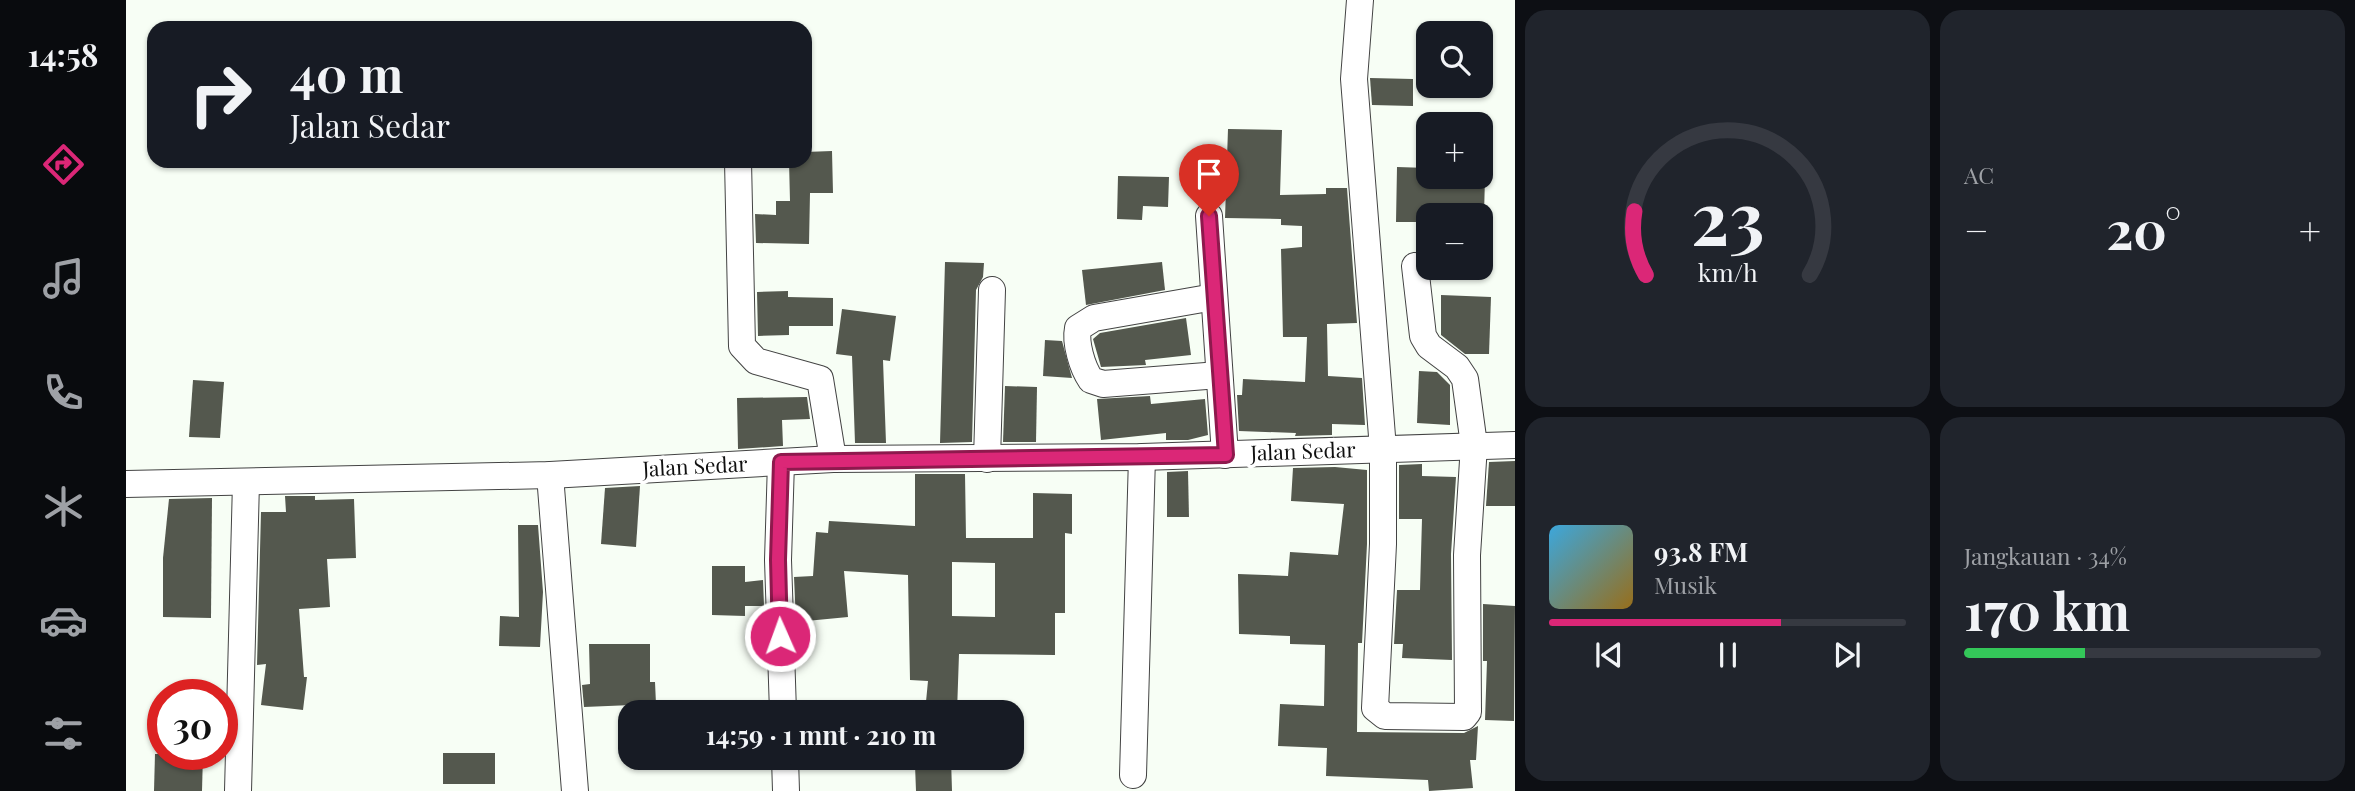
<!DOCTYPE html>
<html lang="id">
<meta charset="utf-8">
<style>
:root{--surface:#171b24;--page:#20242c;--text:#f1f3f6;--muted:#9ea1a6;--line:#363941;--accent:#db2777}
body{margin:0;font-family:"Playfair Display",serif;background:var(--page);color:var(--text);height:100vh;display:flex;flex-direction:column;font-size:26px;white-space:nowrap}
*{box-sizing:border-box;margin:0}
p{font-size:23px;color:var(--muted)}
.icon{flex:none;width:38px;height:38px;fill:none;stroke:currentColor;stroke-width:2;stroke-linecap:round;stroke-linejoin:round}
.map{position:relative;flex:1;overflow:hidden}
.drawer{display:flex;flex-direction:column;gap:10px;padding:10px;background:#0d0f14;width:840px}
.drawer>*{flex:none}
.hud{position:absolute;left:21px;top:21px;width:665px;height:147px;border-radius:21px;box-shadow:0 2px 5px #0004;background:#171b24;color:var(--text);overflow:hidden}
.controls{position:absolute;left:1290px;top:21px;display:grid;gap:14px}
.controls a{display:grid;place-items:center;width:77px;height:77px;border-radius:14px;background:var(--surface);box-shadow:0 2px 5px #0004;font-size:35px}
.speed{position:absolute;left:21px;top:679px;display:flex;gap:14px;font-size:35px;font-weight:700;text-align:center}
.speed>*{display:grid;place-content:center;width:91px;height:91px;border-radius:50%;background:var(--surface);box-shadow:0 2px 5px #0004;line-height:1}
.speed .limit{border:10px solid #d22;background:#fff;color:#111}
.pin{position:absolute;display:grid;place-items:center;width:60px;height:60px;color:#fff;margin:-72px -30px;border-radius:50% 50% 50% 0;rotate:-45deg;box-shadow:0 0 7px #0007}
.pin .icon{rotate:45deg}
.me{position:absolute;width:77px;margin:-38px;rotate:358deg;stroke-linejoin:round;filter:drop-shadow(0 0 5px #0008)}
.turn{display:flex;align-items:center;gap:24px;height:147px;padding:0 28px;font-size:32px}
.turn .icon{width:91px;height:91px;stroke-width:2.5}
.turn b{display:block;font-size:49px;line-height:60px}
.big{font-size:52px;font-weight:700;line-height:1.1}
.drawer .tile{flex:1;display:flex;flex-direction:column;justify-content:center;gap:10px;min-width:0;padding:0 24px;border-radius:21px;background:var(--page)}
.drawer .dial{align-items:center;gap:0}
.dial svg{height:182px;overflow:visible;fill:none;stroke:var(--line);stroke-width:7;stroke-linecap:round;text-anchor:middle}
.dial text{fill:var(--text);stroke:none}
.song{display:flex;align-items:center;gap:21px}
.cover{width:84px;height:84px;border-radius:10px;background:linear-gradient(135deg,hsl(200 70% 55%),hsl(40 70% 35%))}
.played{height:7px;border-radius:4px;background:linear-gradient(90deg,var(--accent) 65%,var(--line) 65%)}
.keys{display:flex;justify-content:space-around;direction:ltr}
.heat{display:flex;justify-content:space-between;align-items:center;font-size:38px;direction:ltr}
.charge{height:10px;border-radius:5px;background:linear-gradient(90deg,#34c759 34%,var(--line) 0)}
.drawer .tiles{flex:1;display:grid;gap:10px;grid-template-columns:repeat(2,1fr)}
.trip{position:absolute;left:492px;top:700px;width:406px;height:70px;border-radius:21px;background:var(--surface);box-shadow:0 2px 5px #0004;font-weight:700;line-height:70px;text-align:center}
main{display:flex;flex:1;min-height:0}
.tab-bar{display:flex;flex-direction:column;width:126px;justify-content:space-around;align-items:center;background:#090b0e;color:var(--muted)}
.tab-bar .icon{width:49px;height:49px}
.tab-bar .selected{color:var(--accent)}
.tab-bar b{font-size:32px;color:var(--text)}
.map>svg:first-child{display:block}
.building{fill:#54584e;fill-rule:evenodd}
.lines{fill:none;stroke-linecap:round;stroke-linejoin:round}
.minor-casing{stroke:#434343;stroke-width:28}
.minor{stroke:#fff;stroke-width:26}
.route-casing{stroke:#8e194d;stroke-width:18}
.route{stroke:#db2777;stroke-width:12}
.labels{text-anchor:middle;stroke-width:7;stroke-linejoin:round;paint-order:stroke}
.street-label{font-size:21px;fill:#101010;stroke:#fff}
</style>
<main>
<nav class="tab-bar">
<b>14:58</b>
<svg class="icon selected" aria-label="directions" viewBox="0 0 24 24"><path d="M12 3l9 9-9 9-9-9zM9 14v-3h6M13 9l2 2-2 2"/></svg>
<svg class="icon" aria-label="music" viewBox="0 0 24 24"><path d="M9 18V5l10-2v13"/><circle cx="6" cy="18" r="3"/><circle cx="16" cy="16" r="3"/></svg>
<svg class="icon" aria-label="phone" viewBox="0 0 24 24"><path d="M5 4h4l2 5-3 2q2 4 5 5l2-3 5 2v4C11 20 4 13 5 4z"/></svg>
<svg class="icon" aria-label="climate" viewBox="0 0 24 24"><path d="M12 3v18M4 7l16 10M4 17L20 7"/></svg>
<svg class="icon" aria-label="car" viewBox="0 0 24 24"><path d="M5 17H2v-5l4-1 3-4h7l3 4 3 1v5h-3M9 17h6M6 11h13"/><circle cx="7" cy="17" r="2"/><circle cx="17" cy="17" r="2"/></svg>
<svg class="icon" aria-label="filters" viewBox="0 0 24 24"><path d="M4 7h16M4 17h16"/><circle cx="9" cy="7" r="2"/><circle cx="15" cy="17" r="2"/></svg>
</nav>
<div class="map">
<svg width="1389" height="791" viewBox="0 0 1389 791">
<rect width="100%" height="100%" fill="#f7fef5"/>
<g class="building">
<path d="M1244 78 1287 79V106L1246 105Z"/>
<path d="M1102 129 1156 130 1154 195 1200 194V188H1221L1231 323 1201 324 1202 376 1236 378 1239 425 1206 424V435L1169 436 1170 433 1113 431 1111 395H1116L1117 379 1179 382 1181 337H1157L1155 249 1176 247V226L1155 225V219L1099 218Z"/>
<path d="M706 151 707 193H684L683 244 630 243 629 214 650 215V201H664L663 161H679V152Z"/>
<path d="M1271 167 1302 168V177H1359L1358 215H1302V222H1270Z"/>
<path d="M992 176 1043 177 1042 207 1017 206 1016 220 991 219Z"/>
<path d="M819 262 858 263 857 277 850 290 846 442 814 443Z"/>
<path d="M1036 262 1039 290 960 305 956 270Z"/>
<path d="M662 291V297L707 298V326H663V335L632 336 631 292Z"/>
<path d="M1315 295 1365 297 1363 354H1339L1315 335Z"/>
<path d="M716 309 770 316 764 361 757 360 760 443H729L726 356 710 354Z"/>
<path d="M1060 318 1065 355 1019 360 1020 365 975 367 967 339 974 333Z"/>
<path d="M919 340 936 341 946 378 917 376Z"/>
<path d="M1293 371 1311 372 1324 385V425L1291 423Z"/>
<path d="M67 380 98 382 94 438 63 437Z"/>
<path d="M879 386 911 387 910 442H877Z"/>
<path d="M1024 396 1025 404 1079 399 1082 435 1062 440H1040V433L975 440 971 399Z"/>
<path d="M681 397 684 419 656 420 657 446 612 449 611 398Z"/>
<path d="M1389 461V506H1360L1363 462Z"/>
<path d="M1296 464V476L1330 477 1325 554 1326 660 1276 658 1277 644H1268L1271 590H1294L1296 519H1273V465Z"/>
<path d="M1209 467 1241 470V544L1236 643H1232L1231 732 1338 733 1352 726 1350 760H1344L1347 788 1303 791 1302 780 1200 776 1201 748 1152 746 1154 704 1198 706 1199 645 1164 644V636L1113 634 1112 574 1162 576 1164 552 1212 555 1218 504 1165 501 1167 468Z"/>
<path d="M1062 471 1063 517H1041V472Z"/>
<path d="M789 474H839L840 538H907V493L946 494V534L939 533V613H929V655L833 654 831 712H799L802 681 784 680 782 575 718 571 722 617 670 622 668 577 687 576 690 532 702 533 703 521 789 526ZM826 562 869 563V617L826 616Z"/>
<path d="M514 486 510 547 475 544 479 488Z"/>
<path d="M159 496H189V500L228 499 230 558 201 559 204 607 173 609 178 677H181L177 710 135 705 140 664 131 665 135 512H160Z"/>
<path d="M86 498 85 618 37 617V558L43 499Z"/>
<path d="M392 525H412L417 592 414 647 373 646 374 616 393 617Z"/>
<path d="M586 566H619V582L637 580 638 606H619V616L586 615Z"/>
<path d="M1357 604 1389 606 1388 721 1359 720 1361 661H1357Z"/>
<path d="M463 644H524V682H529L530 704 458 707 456 685 464 684Z"/>
<rect x="317" y="753" width="52" height="31"/>
<path d="M29 754H77L76 791H28Z"/>
<path d="M794 758H825L826 791H790L789 765 794 764Z"/>
</g>
<g class="lines">
<defs>
<g id="minor">
<path d="M1234 0 1228 79 1257 449V544L1249 708 1259 716 1338 717 1342 712 1341 555 1348 445 1339 379 1331 367 1303 346 1297 336 1289 266"/>
<path d="M612 161 616 346 630 361 694 379 707 459"/>
<path d="M1083 216 1099 455"/>
<path d="M1088 297 968 318 952 328C949 343 956 367 965 380L977 384 1093 375"/>
<path d="M861 459 866 290"/>
<path d="M655 462 652 560 657 712"/>
<path d="M424 475 449 791"/>
<path d="M0 484 424 475 707 459 1016 457 1389 445"/>
<path d="M659 758 660 791"/>
<path d="M1007 775 1016 457"/>
<path d="M112 791 120 482"/>
</g>
</defs>
<use href="#minor" class="minor-casing"/>
<use href="#minor" class="minor"/>
</g>
<g class="lines">
<defs>
<path id="route" d="M654 636 652 560 655 462 1100 455 1083 216"/>
</defs>
<use href="#route" class="route-casing"/>
<use href="#route" class="route"/>
</g>
<g class="labels">
<g class="street-label">
<text transform="translate(1177 452) rotate(-2)" y="7">Jalan Sedar</text>
<text transform="translate(569 467) rotate(-3)" y="7">Jalan Sedar</text>
</g>
</g>
</svg>
<div class="controls">
<a><svg class="icon" aria-label="search" viewBox="0 0 24 24"><circle cx="10" cy="10" r="6"/><path d="M15 15l6 6"/></svg></a>
<a>+</a>
<a>−</a>
</div>
<div class="speed"><div class="limit">30</div></div>
<div class="pin" style="left:1083px;top:216px;background:#d93025"><svg class="icon" aria-label="arrive" viewBox="0 0 24 24"><path d="M6 21V4h12l-3 4 3 4H6"/></svg></div>
<svg class="me" style="left:654px;top:636px" viewBox="-20 -20 40 40"><circle r="17" fill="#db2777" stroke="#fff" stroke-width="3"/><path d="M0-11L8 9 0 5-8 9z" fill="#fff"/></svg>
<div class="trip">14:59 · 1 mnt · 210 m</div>
<div class="hud">
<div class="turn"><svg class="icon" aria-label="right" viewBox="0 0 24 24"><path d="M7 20v-9h11M14 6l5 5-5 5"/></svg><div><b>40 m</b>Jalan Sedar</div></div>
</div>
</div>
<section class="drawer">
<div class="tiles">
<div class="tile dial"><svg viewBox="0 0 100 80">
<path d="M14 69A42 42 0 1 1 86 69"/>
<path d="M14 69A42 42 0 0 1 9 41" stroke="#db2777"/>
<text x="50" y="56" font-size="32" font-weight="700">23</text>
<text x="50" y="72" font-size="11">km/h</text>
</svg></div>
<div class="tile"><p>AC</p>
<div class="heat"><a>−</a><b class="big">20°</b><a>+</a></div>
</div>
<div class="tile">
<div class="song"><i class="cover"></i><div><b>93.8 FM</b><p>Musik</p></div></div>
<div class="played"></div>
<div class="keys"><svg class="icon" aria-label="previous" viewBox="0 0 24 24"><path d="M18 5L8 12l10 7zM5 5v14"/></svg><svg class="icon" aria-label="pause" viewBox="0 0 24 24"><path d="M8 5v14M16 5v14"/></svg><svg class="icon" aria-label="next" viewBox="0 0 24 24"><path d="M6 5l10 7-10 7zM19 5v14"/></svg></div>
</div>
<div class="tile"><p>Jangkauan · 34%</p><b class="big">170 km</b><div class="charge"></div></div>
</div>
</section>
</main>
